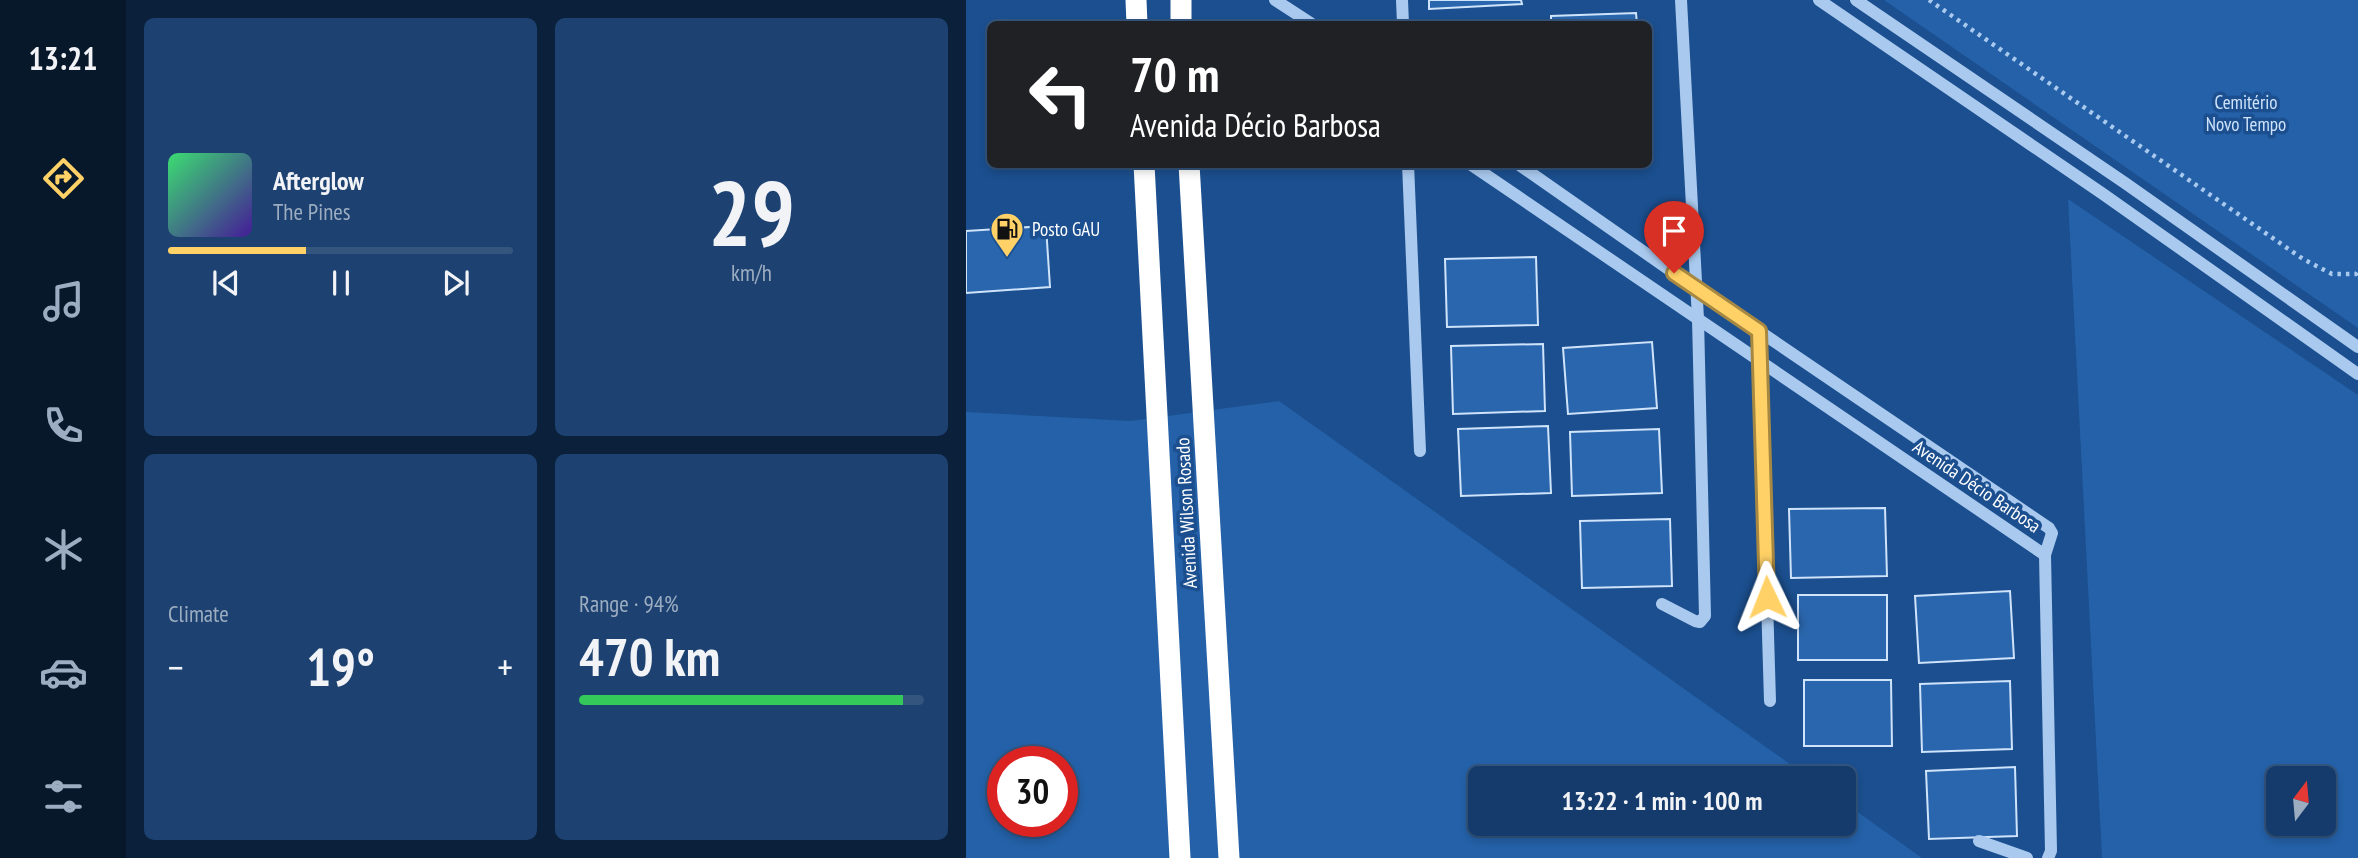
<!DOCTYPE html>
<meta charset="utf-8">
<style>
:root{--surface:#143b6b;--page:#1d4271;--text:#f1f3f6;--muted:#9dadc1;--line:#33557e;--accent:#ffd166}
body{margin:0;font-family:"PT Sans Narrow",sans-serif;background:var(--page);color:var(--text);height:100vh;display:flex;flex-direction:column;font-size:26px;white-space:nowrap}
*{box-sizing:border-box;margin:0}
p{font-size:23px;color:var(--muted)}
.icon{flex:none;width:38px;height:38px;fill:none;stroke:currentColor;stroke-width:2;stroke-linecap:round;stroke-linejoin:round}
.map{position:relative;flex:1;overflow:hidden}
.panel{display:flex;flex-direction:column;gap:18px;padding:18px;background:#0b203b;width:840px}
.panel>*{flex:none}
.guide{position:absolute;left:21px;top:21px;width:665px;height:147px;border-radius:10px;box-shadow:0 4px 10px #0003,0 0 0 2px var(--line);background:#202124;color:#fff;overflow:hidden}
.needle{width:46px;rotate:16deg}
.fabs{position:absolute;left:1300px;top:766px;display:grid;gap:14px}
.fabs a{display:grid;place-items:center;width:70px;height:70px;border-radius:10px;background:var(--surface);box-shadow:0 4px 10px #0003,0 0 0 2px var(--line);font-size:35px}
.speed{position:absolute;left:21px;top:746px;display:flex;gap:14px;font-size:35px;font-weight:700;text-align:center}
.speed>*{display:grid;place-content:center;width:91px;height:91px;border-radius:50%;background:var(--surface);box-shadow:0 4px 10px #0003,0 0 0 2px var(--line);line-height:1}
.speed .limit{border:10px solid #d22;background:#fff;color:#111}
.pin{position:absolute;display:grid;place-items:center;width:60px;height:60px;color:#fff;margin:-72px -30px;border-radius:50% 50% 50% 0;rotate:-45deg;box-shadow:0 0 7px #0007}
.pin .icon{rotate:45deg}
.me{position:absolute;width:77px;margin:-38px;rotate:358deg;stroke-linejoin:round;filter:drop-shadow(0 0 5px #0008)}
.turn{display:flex;align-items:center;gap:24px;height:147px;padding:0 28px;font-size:32px}
.turn .icon{width:91px;height:91px;stroke-width:2.5}
.turn b{display:block;font-size:49px;line-height:60px}
.big{font-size:52px;font-weight:700;line-height:1.1}
.panel .widget{flex:1;display:flex;flex-direction:column;justify-content:center;gap:10px;min-width:0;padding:0 24px;border-radius:10px;background:var(--page)}
.panel .dial{align-items:center;gap:0}
.dial b{font-size:91px;line-height:1}
.song{display:flex;align-items:center;gap:21px}
.cover{width:84px;height:84px;border-radius:10px;background:linear-gradient(135deg,hsl(140 70% 55%),hsl(260 70% 35%))}
.played{height:7px;border-radius:4px;background:linear-gradient(90deg,var(--accent) 40%,var(--line) 40%)}
.keys{display:flex;justify-content:space-around;direction:ltr}
.heat{display:flex;justify-content:space-between;align-items:center;font-size:38px;direction:ltr}
.charge{height:10px;border-radius:5px;background:linear-gradient(90deg,#34c759 94%,var(--line) 0)}
.panel .tiles{flex:1;display:grid;gap:18px;grid-template-columns:repeat(2,1fr)}
.trip{position:absolute;left:502px;top:766px;width:388px;height:70px;border-radius:10px;background:var(--surface);box-shadow:0 4px 10px #0003,0 0 0 2px var(--line);font-weight:700;line-height:70px;text-align:center}
main{display:flex;flex:1;min-height:0}
.tabs{display:flex;flex-direction:column;width:126px;justify-content:space-around;align-items:center;background:#08182b;color:var(--muted)}
.tabs .icon{width:49px;height:49px}
.tabs .current{color:var(--accent)}
.tabs b{font-size:32px;color:var(--text)}
.map>svg:first-child{display:block}
.green{fill:#2461a8;fill-rule:evenodd}
.building{fill:#2a66ad;stroke:#cfe3fa;stroke-width:2}
.lines{fill:none;stroke-linecap:round;stroke-linejoin:round}
.path{stroke:#a9c9ee;stroke-width:4.5;stroke-dasharray:3.5 5;stroke-linecap:butt}
.minor{stroke:#a9c9ee;stroke-width:12}
.highway{stroke:#fff;stroke-width:21}
.route-casing{stroke:#a68842;stroke-width:18}
.route{stroke:#ffd166;stroke-width:12}
.labels{text-anchor:middle;stroke-width:7;stroke-linejoin:round;paint-order:stroke}
.park-label{font-size:19px;fill:#cfe3fa;stroke:#1b4f8f}
.poi-label{font-size:19px;fill:#fff;stroke:#1b4f8f;text-anchor:start}
.street-label{font-size:19px;fill:#fff;stroke:#1b4f8f}
</style>
<main>
<nav class="tabs">
<b>13:21</b>
<svg class="icon current" aria-label="directions" viewBox="0 0 24 24"><path d="M12 3l9 9-9 9-9-9zM9 14v-3h6M13 9l2 2-2 2"/></svg>
<svg class="icon" aria-label="music" viewBox="0 0 24 24"><path d="M9 18V5l10-2v13"/><circle cx="6" cy="18" r="3"/><circle cx="16" cy="16" r="3"/></svg>
<svg class="icon" aria-label="phone" viewBox="0 0 24 24"><path d="M5 4h4l2 5-3 2q2 4 5 5l2-3 5 2v4C11 20 4 13 5 4z"/></svg>
<svg class="icon" aria-label="climate" viewBox="0 0 24 24"><path d="M12 3v18M4 7l16 10M4 17L20 7"/></svg>
<svg class="icon" aria-label="car" viewBox="0 0 24 24"><path d="M5 17H2v-5l4-1 3-4h7l3 4 3 1v5h-3M9 17h6M6 11h13"/><circle cx="7" cy="17" r="2"/><circle cx="17" cy="17" r="2"/></svg>
<svg class="icon" aria-label="filters" viewBox="0 0 24 24"><path d="M4 7h16M4 17h16"/><circle cx="9" cy="7" r="2"/><circle cx="15" cy="17" r="2"/></svg>
</nav>
<section class="panel">
<div class="tiles">
<div class="widget">
<div class="song"><i class="cover"></i><div><b>Afterglow</b><p>The Pines</p></div></div>
<div class="played"></div>
<div class="keys"><svg class="icon" aria-label="previous" viewBox="0 0 24 24"><path d="M18 5L8 12l10 7zM5 5v14"/></svg><svg class="icon" aria-label="pause" viewBox="0 0 24 24"><path d="M8 5v14M16 5v14"/></svg><svg class="icon" aria-label="next" viewBox="0 0 24 24"><path d="M6 5l10 7-10 7zM19 5v14"/></svg></div>
</div>
<div class="widget dial"><b>29</b><p>km/h</p></div>
<div class="widget"><p>Climate</p>
<div class="heat"><a>−</a><b class="big">19°</b><a>+</a></div>
</div>
<div class="widget"><p>Range · 94%</p><b class="big">470 km</b><div class="charge"></div></div>
</div>
</section>
<div class="map">
<svg width="1392" height="858" viewBox="0 0 1392 858">
<rect width="100%" height="100%" fill="#1b4f8f"/>
<g class="green">
<path d="M918 0H1392V328Z"/>
<path d="M1102 199 1392 395V858H1136ZM1312 779H1358V824H1312Z"/>
<path d="M313 401 845 779H514V824H878L879 803 956 858H0V412L164 421ZM37 761H96V821H37Z"/>
</g>
<g class="building">
<path d="M463 0H555L556 4 463 9Z"/>
<path d="M670 13 671 24H585V16Z"/>
<path d="M80 226 84 287 0 293V231Z"/>
<path d="M570 257 572 325 481 327 479 259Z"/>
<path d="M686 342 691 408 602 414 597 348Z"/>
<path d="M577 344 579 411 487 414 485 346Z"/>
<path d="M582 426 585 493 495 496 492 429Z"/>
<path d="M693 429 696 493 606 496 604 432Z"/>
<path d="M919 508 921 576 825 578 823 509Z"/>
<path d="M704 519 706 586 616 588 614 521Z"/>
<path d="M1044 591 1048 658 953 663 949 596Z"/>
<rect x="832" y="595" width="89" height="65"/>
<path d="M838 680H925L926 746H838Z"/>
<path d="M1044 681 1046 749 956 752 954 684Z"/>
<path d="M1049 767 1051 836 963 839 960 771Z"/>
</g>
<g class="lines">
<path class="path" d="M963 0 1337 259 1366 274H1390L1392 271"/>
<g class="minor">
<path d="M309 0 346 24"/>
<path d="M436 0 437 24"/>
<path d="M853 0 1137 194 1392 374"/>
<path d="M890 0 1159 183 1392 347"/>
<path d="M442 164 454 451"/>
<path d="M504 164 1079 555"/>
<path d="M552 164 731 289 1083 528 1086 533 1079 555 1085 851 1082 858"/>
<path d="M793 331 804 701"/>
<path d="M696 604 729 621 734 622 739 616 732 319 715 0"/>
<path d="M1013 841 1061 858"/>
</g>
<g class="highway">
<path d="M170 0 171 24"/>
<path d="M215 0V24"/>
<path d="M178 164 214 858"/>
<path d="M223 164 263 858"/>
</g>
</g>
<g class="lines">
<defs>
<path id="route" d="M708 273 793 331 801 597"/>
</defs>
<use href="#route" class="route-casing"/>
<use href="#route" class="route"/>
</g>
<defs>
<symbol id="fuel-pin" viewBox="-11 -11 22 30"><path d="M0 17L-7.5 6A9.5 9.5 0 1 1 7.5 6Z" fill="#ffd166" stroke="#1b4f8f"/><path d="M-5.5-6h7V0h2V4h1.3V-2.5L3-4.5l.8-.8L6-3V5H2.5V1h-1V6h-7ZM-4.2-4.7v3.2H.2V-4.7Z" fill="#111"/></symbol>
</defs>
<g fill-rule="evenodd">
<use href="#fuel-pin" x="22" y="210" width="38" height="52"/>
</g>
<g class="labels">
<g class="park-label">
<text x="1280" y="109">Cemitério<tspan x="1280" dy="22">Novo Tempo</tspan></text>
</g>
<g class="poi-label">
<text x="66" y="236">Posto GAU</text>
</g>
<g class="street-label">
<text transform="translate(1011 486) rotate(34)" y="7">Avenida Décio Barbosa</text>
<text transform="translate(220 513) rotate(-93)" y="7">Avenida Wilson Rosado</text>
</g>
</g>
</svg>
<div class="fabs">
<a><svg class="needle" viewBox="-14 -14 28 28"><path d="M0-13l5 13h-10z" fill="#e53935"/><path d="M0 13l5-13h-10z" fill="#9dadc1"/></svg></a>
</div>
<div class="speed"><div class="limit">30</div></div>
<div class="pin" style="left:708px;top:273px;background:#d93025"><svg class="icon" aria-label="arrive" viewBox="0 0 24 24"><path d="M6 21V4h12l-3 4 3 4H6"/></svg></div>
<svg class="me" style="left:801px;top:597px" viewBox="-20 -20 40 40"><path d="M0-17L14 15 0 8-14 15z" fill="#ffd166" stroke="#fff" stroke-width="4"/></svg>
<div class="trip">13:22 · 1 min · 100 m</div>
<div class="guide">
<div class="turn"><svg class="icon" aria-label="left" viewBox="0 0 24 24"><path d="M17 20v-9H6M10 6l-5 5 5 5"/></svg><div><b>70 m</b>Avenida Décio Barbosa</div></div>
</div>
</div>
</main>
